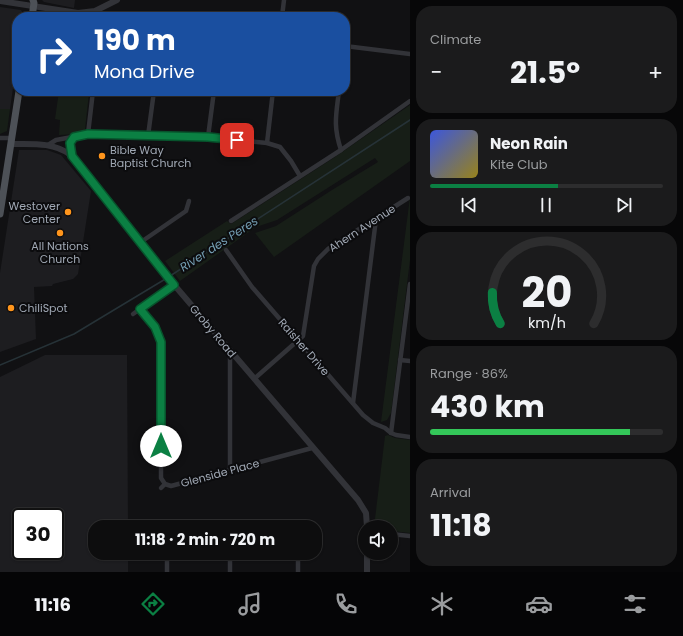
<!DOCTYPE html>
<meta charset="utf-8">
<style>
:root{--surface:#0d0d0e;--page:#1b1b1c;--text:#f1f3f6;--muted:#9a9c9e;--line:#2d2d2e;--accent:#0b8043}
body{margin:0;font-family:Poppins,sans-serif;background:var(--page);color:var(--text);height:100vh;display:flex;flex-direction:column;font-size:15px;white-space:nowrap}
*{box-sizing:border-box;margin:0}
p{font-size:13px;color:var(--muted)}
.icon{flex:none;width:22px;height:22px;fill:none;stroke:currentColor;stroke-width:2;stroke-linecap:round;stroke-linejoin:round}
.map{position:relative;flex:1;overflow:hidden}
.panel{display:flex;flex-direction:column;gap:6px;padding:6px;background:#070708;width:273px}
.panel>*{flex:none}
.guide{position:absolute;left:12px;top:12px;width:338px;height:84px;border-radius:16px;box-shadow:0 1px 3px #0004,0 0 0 1px var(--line);background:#1a4fa0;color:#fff;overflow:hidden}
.buttons{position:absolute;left:358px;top:520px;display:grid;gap:8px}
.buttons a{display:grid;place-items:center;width:40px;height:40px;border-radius:50%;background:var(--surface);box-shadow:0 1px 3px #0004,0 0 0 1px var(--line);font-size:20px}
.speed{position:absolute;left:12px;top:508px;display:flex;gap:8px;font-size:20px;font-weight:700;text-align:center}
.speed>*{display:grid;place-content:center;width:52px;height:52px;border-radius:50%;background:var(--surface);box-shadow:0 1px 3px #0004,0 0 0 1px var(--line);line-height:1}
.speed .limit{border:2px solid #111;border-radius:6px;background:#fff;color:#111}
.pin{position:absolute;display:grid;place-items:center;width:34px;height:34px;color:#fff;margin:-17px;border-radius:8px;box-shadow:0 2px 6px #0006}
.me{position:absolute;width:44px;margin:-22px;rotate:0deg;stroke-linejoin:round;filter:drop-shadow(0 0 3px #0008)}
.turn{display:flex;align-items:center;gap:14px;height:84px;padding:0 16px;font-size:18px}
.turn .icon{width:52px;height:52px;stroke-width:2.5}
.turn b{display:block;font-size:28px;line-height:34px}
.big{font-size:30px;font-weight:700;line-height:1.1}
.panel .tile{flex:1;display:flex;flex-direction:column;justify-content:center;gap:6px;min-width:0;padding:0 14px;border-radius:16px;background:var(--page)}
.panel .dial{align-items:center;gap:0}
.dial svg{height:104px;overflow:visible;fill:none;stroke:var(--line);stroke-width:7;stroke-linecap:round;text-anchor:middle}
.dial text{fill:var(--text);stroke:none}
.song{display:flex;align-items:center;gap:12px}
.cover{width:48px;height:48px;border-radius:6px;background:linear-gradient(135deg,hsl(230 70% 55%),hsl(50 70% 35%))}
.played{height:4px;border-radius:2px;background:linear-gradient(90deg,var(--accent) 55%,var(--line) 55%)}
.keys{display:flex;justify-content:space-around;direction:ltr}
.heat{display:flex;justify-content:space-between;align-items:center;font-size:22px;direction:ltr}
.charge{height:6px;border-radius:3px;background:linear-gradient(90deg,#34c759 86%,var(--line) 0)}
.trip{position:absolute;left:88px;top:520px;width:234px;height:40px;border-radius:16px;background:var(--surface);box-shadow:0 1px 3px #0004,0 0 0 1px var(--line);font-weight:700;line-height:40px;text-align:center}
.tabs{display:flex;height:64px;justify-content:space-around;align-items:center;background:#050506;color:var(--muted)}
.tabs .icon{width:28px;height:28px}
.tabs .on{color:var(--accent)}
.tabs b{font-size:18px;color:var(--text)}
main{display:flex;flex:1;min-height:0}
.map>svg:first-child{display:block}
.built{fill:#1d1d20;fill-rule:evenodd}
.green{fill:#171e17}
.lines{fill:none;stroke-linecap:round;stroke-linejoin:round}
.stream{stroke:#263237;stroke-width:1.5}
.minor{stroke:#323338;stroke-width:4.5}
.tertiary{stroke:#323338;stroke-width:6}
.primary{stroke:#4d5157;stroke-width:7}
.route-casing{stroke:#07532c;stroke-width:10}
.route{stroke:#0b8043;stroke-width:7}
.poi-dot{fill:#ff951c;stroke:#0c0c0e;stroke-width:1.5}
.labels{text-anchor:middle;stroke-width:4;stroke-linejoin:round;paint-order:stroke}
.poi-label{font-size:11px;fill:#a1a9b5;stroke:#0c0c0e;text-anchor:start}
.street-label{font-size:11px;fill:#a1a9b5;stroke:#0c0c0e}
.water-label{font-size:12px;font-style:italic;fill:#749eb3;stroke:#0c0c0e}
</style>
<main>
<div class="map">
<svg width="410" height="572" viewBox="0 0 410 572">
<rect width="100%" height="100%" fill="#111113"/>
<g class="built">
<path d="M42 0H75L74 8 44 2Z"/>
<path d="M0 7 21 10 24 15V17H17V60L10 109H0Z"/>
<path d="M19 150H47L61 155 91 191 78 274 73 279 53 284 52 286 34 287 36 339 0 352V273Z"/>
<path d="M45 355H127L128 527H95V553H128V572H0V377ZM21 517H55V551H21Z"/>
</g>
<g class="green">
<path d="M59 91H85L89 93 85 129 81 134 59 135 60 120 55 119Z"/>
<path d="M410 105V161L274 257 255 233 276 226 332 190 378 162 375 158 277 220 256 227 180 281 165 261 227 221 231 224 335 157Z"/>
<path d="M0 109H10L7 131 0 134Z"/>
<path d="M410 197V260L391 413 387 420 381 422Z"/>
<path d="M388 435 395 438 410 440V533L391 531V527H374L385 436Z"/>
</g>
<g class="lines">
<g class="stream">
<path d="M170 276 410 120"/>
<path d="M0 365 74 334 167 278"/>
</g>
<g class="minor">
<path d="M102 17H108"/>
<path d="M282 17 284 0"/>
<path d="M345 46 410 54"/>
<path d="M339 91C336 115 333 126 341 150"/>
<path d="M88 134 93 91"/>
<path d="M148 136 154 91"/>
<path d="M208 137 214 91"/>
<path d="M0 138H12"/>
<path d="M267 143 273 91"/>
<path d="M48 145 56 140 88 134 208 137 267 143 280 147 291 161 300 176"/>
<path d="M231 221 341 150 410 101"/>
<path d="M141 242 186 211 189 201"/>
<path d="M226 250 252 287 363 415 373 423 385 428 391 433 396 435 410 437"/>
<path d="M140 309 155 327 161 342V478L165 484 171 486 312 448"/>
<path d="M133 314 174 285"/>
<path d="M230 350V470"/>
<path d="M400 360 410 361"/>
<path d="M254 379 303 336 314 266 318 259 328 249 408 198"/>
<path d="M353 403 376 219"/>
<path d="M391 433 410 284"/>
<path d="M161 488 165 484"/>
<path d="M282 527H291"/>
<path d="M391 534 410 536"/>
<path d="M167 553V572"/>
<path d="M298 553V572"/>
<path d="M230 572V553"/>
</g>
<g class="tertiary">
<path d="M0 1 78 13 95 11 117 0"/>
<path d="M11 144C33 144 53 142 71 155L176 287 358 500 366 513 367 527"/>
<path d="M72 156 70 143 74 137"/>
<path d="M367 553V572"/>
</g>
<g class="primary">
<path d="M32 17 34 3 33 0"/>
<path d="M0 214 19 91"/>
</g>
</g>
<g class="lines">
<defs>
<path id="route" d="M161 446V342L155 327 140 309 174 285 72 156 70 143 74 137 88 134 208 137 237 140"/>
</defs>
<use href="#route" class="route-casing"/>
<use href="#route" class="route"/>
</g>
<g class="poi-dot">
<circle cx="102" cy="156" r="4"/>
<circle cx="68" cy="212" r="4"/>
<circle cx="60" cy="233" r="4"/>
<circle cx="11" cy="308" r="4"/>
</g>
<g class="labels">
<g class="poi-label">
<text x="110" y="154">Bible Way<tspan x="110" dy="13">Baptist Church</tspan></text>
<text x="60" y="210" text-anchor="end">Westover<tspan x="60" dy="13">Center</tspan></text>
<text x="60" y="250" text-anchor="middle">All Nations<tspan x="60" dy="13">Church</tspan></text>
<text x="19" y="312">ChiliSpot</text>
</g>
<g class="street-label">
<text transform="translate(362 228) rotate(-33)" y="4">Ahern Avenue</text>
<text transform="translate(213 331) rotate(50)" y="4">Groby Road</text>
<text transform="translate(304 347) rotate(49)" y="4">Raisher Drive</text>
<text transform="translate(220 473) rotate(-15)" y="4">Glenside Place</text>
</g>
<g class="water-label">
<text transform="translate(219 244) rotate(-33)" y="4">River des Peres</text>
</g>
</g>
</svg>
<div class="buttons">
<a><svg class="icon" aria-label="sound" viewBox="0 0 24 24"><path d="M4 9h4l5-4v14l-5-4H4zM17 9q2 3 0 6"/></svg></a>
</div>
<div class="speed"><div class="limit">30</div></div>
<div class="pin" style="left:237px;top:140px;background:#d93025"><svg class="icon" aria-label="arrive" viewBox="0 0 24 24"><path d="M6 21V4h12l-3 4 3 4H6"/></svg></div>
<svg class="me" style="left:161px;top:446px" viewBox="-20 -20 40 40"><circle r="19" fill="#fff"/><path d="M0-13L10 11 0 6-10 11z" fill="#0b8043"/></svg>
<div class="trip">11:18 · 2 min · 720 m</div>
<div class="guide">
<div class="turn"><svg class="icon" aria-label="right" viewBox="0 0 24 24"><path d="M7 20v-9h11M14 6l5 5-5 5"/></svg><div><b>190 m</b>Mona Drive</div></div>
</div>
</div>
<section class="panel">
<div class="tile"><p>Climate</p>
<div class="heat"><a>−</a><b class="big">21.5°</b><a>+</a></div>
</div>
<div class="tile">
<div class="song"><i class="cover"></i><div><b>Neon Rain</b><p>Kite Club</p></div></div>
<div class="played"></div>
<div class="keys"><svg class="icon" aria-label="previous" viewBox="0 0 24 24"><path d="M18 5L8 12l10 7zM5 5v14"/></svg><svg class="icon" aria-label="pause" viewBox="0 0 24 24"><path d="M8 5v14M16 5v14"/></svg><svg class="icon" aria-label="next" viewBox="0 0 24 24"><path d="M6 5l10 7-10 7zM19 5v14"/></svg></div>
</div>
<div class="tile dial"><svg viewBox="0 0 100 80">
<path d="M14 69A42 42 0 1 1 86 69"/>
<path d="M14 69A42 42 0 0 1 8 45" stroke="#0b8043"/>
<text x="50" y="56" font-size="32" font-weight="700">20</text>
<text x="50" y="72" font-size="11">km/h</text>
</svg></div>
<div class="tile"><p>Range · 86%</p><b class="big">430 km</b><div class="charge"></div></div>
<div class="tile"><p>Arrival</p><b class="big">11:18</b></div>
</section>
</main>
<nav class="tabs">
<b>11:16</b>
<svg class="icon on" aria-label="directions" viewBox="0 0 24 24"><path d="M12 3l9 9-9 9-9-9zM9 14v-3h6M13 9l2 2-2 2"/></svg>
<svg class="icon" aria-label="music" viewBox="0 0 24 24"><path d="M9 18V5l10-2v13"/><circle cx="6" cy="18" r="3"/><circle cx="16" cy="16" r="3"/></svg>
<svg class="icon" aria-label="phone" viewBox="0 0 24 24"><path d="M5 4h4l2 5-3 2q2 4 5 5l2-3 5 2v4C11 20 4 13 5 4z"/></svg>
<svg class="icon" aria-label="climate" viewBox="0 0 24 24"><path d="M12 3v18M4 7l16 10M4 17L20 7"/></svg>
<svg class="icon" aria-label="car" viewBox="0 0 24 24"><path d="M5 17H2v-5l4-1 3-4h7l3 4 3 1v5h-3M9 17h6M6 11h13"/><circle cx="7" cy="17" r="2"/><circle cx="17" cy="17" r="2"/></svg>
<svg class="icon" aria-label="filters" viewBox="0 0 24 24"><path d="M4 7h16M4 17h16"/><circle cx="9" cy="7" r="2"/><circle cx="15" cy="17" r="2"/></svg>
</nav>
